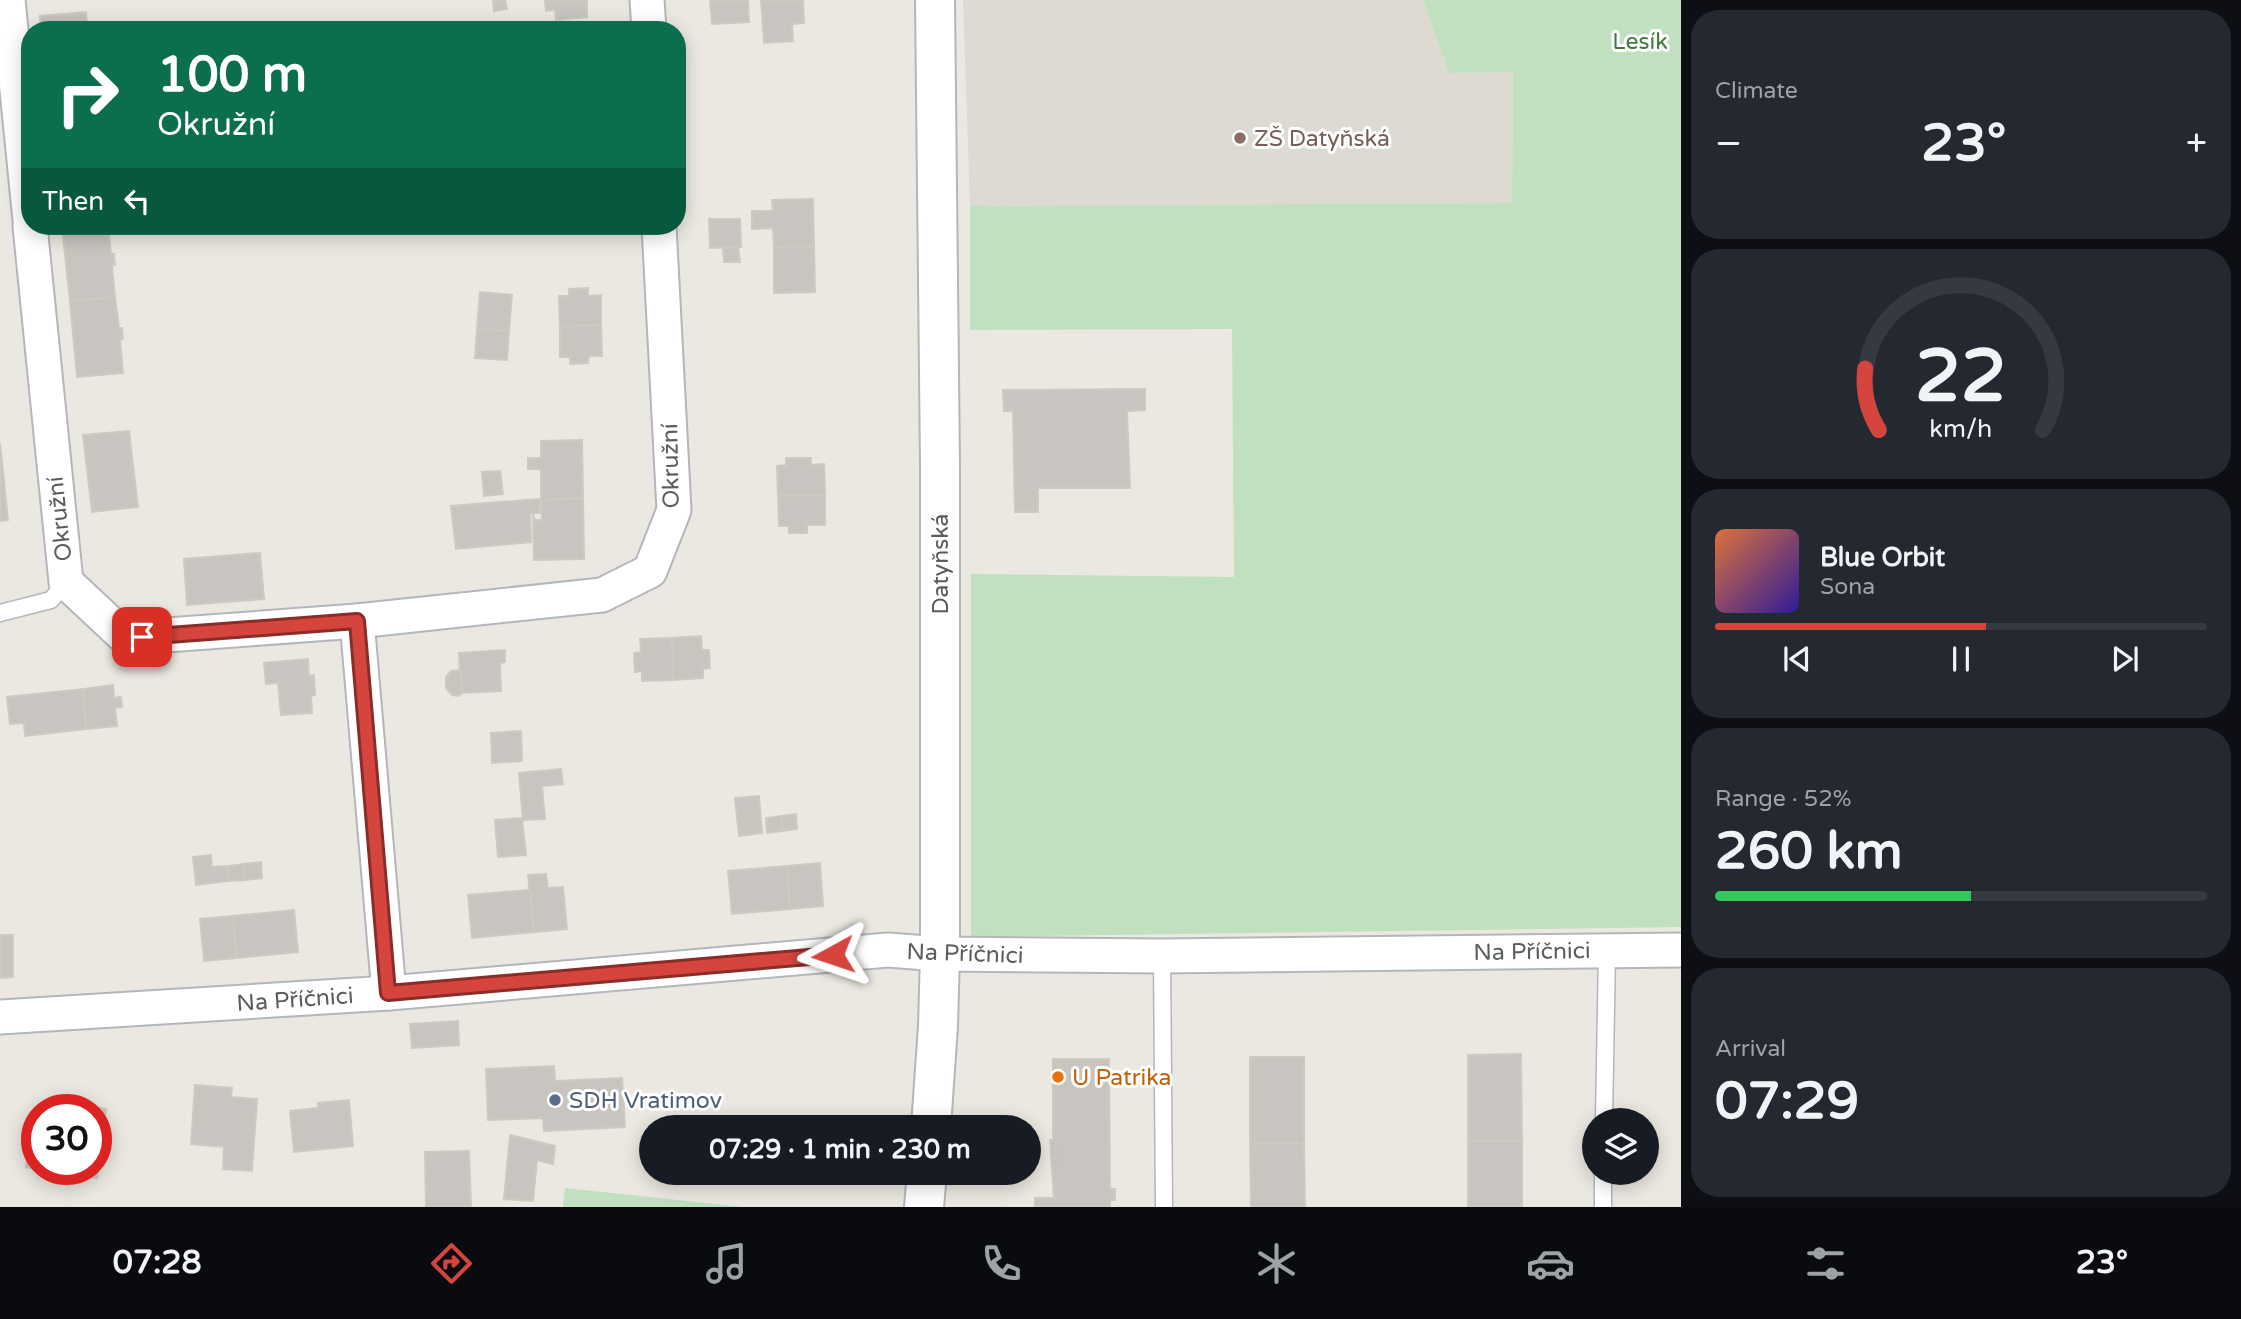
<!DOCTYPE html>
<meta charset="utf-8">
<style>
:root{--surface:#171b24;--page:#242831;--text:#f1f3f6;--muted:#9ea1a6;--line:#363941;--accent:#d5453d}
body{margin:0;font-family:"Varela Round",sans-serif;background:var(--page);color:var(--text);height:100vh;display:flex;flex-direction:column;font-size:26px;white-space:nowrap}
*{box-sizing:border-box;margin:0}
p{font-size:23px;color:var(--muted)}
.icon{flex:none;width:38px;height:38px;fill:none;stroke:currentColor;stroke-width:2;stroke-linecap:round;stroke-linejoin:round}
.map{position:relative;flex:1;overflow:hidden}
.drawer{display:flex;flex-direction:column;gap:10px;padding:10px;background:#0d0f14;width:560px}
.drawer>*{flex:none}
.hud{position:absolute;left:21px;top:21px;width:665px;height:214px;border-radius:28px;box-shadow:0 4px 18px #0003;background:#0b6e4f;color:#fff;overflow:hidden}
.fabs{position:absolute;left:1582px;top:1108px;display:grid;gap:14px}
.fabs a{display:grid;place-items:center;width:77px;height:77px;border-radius:50%;background:var(--surface);box-shadow:0 4px 18px #0003;font-size:35px}
.speed{position:absolute;left:21px;top:1094px;display:flex;gap:14px;font-size:35px;font-weight:700;text-align:center}
.speed>*{display:grid;place-content:center;width:91px;height:91px;border-radius:50%;background:var(--surface);box-shadow:0 4px 18px #0003;line-height:1}
.speed .limit{border:10px solid #d22;background:#fff;color:#111}
.pin{position:absolute;display:grid;place-items:center;width:60px;height:60px;color:#fff;margin:-30px;border-radius:14px;box-shadow:0 4px 10px #0006}
.me{position:absolute;width:77px;margin:-38px;rotate:265deg;stroke-linejoin:round;filter:drop-shadow(0 0 5px #0008)}
.turn{display:flex;align-items:center;gap:24px;height:147px;padding:0 21px;font-size:32px}
.turn .icon{width:91px;height:91px;stroke-width:2.5}
.turn b{display:block;font-size:49px;line-height:60px}
.then{display:flex;align-items:center;height:66px;padding:0 21px;background:#0003;gap:14px;font-size:26px}
.big{font-size:52px;font-weight:800;line-height:1.1}
.drawer .card{flex:1;display:flex;flex-direction:column;justify-content:center;gap:10px;min-width:0;padding:0 24px;border-radius:28px;background:var(--page)}
.drawer .dial{align-items:center;gap:0}
.dial svg{height:182px;overflow:visible;fill:none;stroke:var(--line);stroke-width:7;stroke-linecap:round;text-anchor:middle}
.dial text{fill:var(--text);stroke:none}
.song{display:flex;align-items:center;gap:21px}
.cover{width:84px;height:84px;border-radius:10px;background:linear-gradient(135deg,hsl(20 70% 55%),hsl(250 70% 35%))}
.played{height:7px;border-radius:4px;background:linear-gradient(90deg,var(--accent) 55%,var(--line) 55%)}
.keys{display:flex;justify-content:space-around;direction:ltr}
.heat{display:flex;justify-content:space-between;align-items:center;font-size:38px;direction:ltr}
.charge{height:10px;border-radius:5px;background:linear-gradient(90deg,#34c759 52%,var(--line) 0)}
.trip{position:absolute;left:639px;top:1115px;width:402px;height:70px;border-radius:35px;background:var(--surface);box-shadow:0 4px 18px #0003;font-weight:800;line-height:70px;text-align:center}
.menu{display:flex;height:112px;justify-content:space-around;align-items:center;background:#090b0e;color:var(--muted)}
.menu .icon{width:49px;height:49px}
.menu .current{color:var(--accent)}
.menu b{font-size:32px;color:var(--text)}
main{display:flex;flex:1;min-height:0}
.map>svg:first-child{display:block}
.education{fill:#dddad2}
.green{fill:#c0e0c0}
.building{fill:#c8c5c0;stroke:#cecac0;stroke-width:2}
.lines{fill:none;stroke-linecap:round;stroke-linejoin:round}
.lane-casing{stroke:#b3b6ba;stroke-width:19}
.street-casing{stroke:#b3b6ba;stroke-width:37}
.secondary-casing{stroke:#b3b6ba;stroke-width:42}
.lane{stroke:#fff;stroke-width:16}
.street{stroke:#fff;stroke-width:33}
.secondary{stroke:#fff;stroke-width:38}
.route-casing{stroke:#8a2d28;stroke-width:18}
.route{stroke:#d5453d;stroke-width:12}
.education-dot{fill:#8d6e63;stroke:#fff;stroke-width:2.5}
.food-dot{fill:#e8710a;stroke:#fff;stroke-width:2.5}
.service-dot{fill:#5c6f8a;stroke:#fff;stroke-width:2.5}
.labels{text-anchor:middle;stroke-width:6;stroke-linejoin:round;paint-order:stroke}
.park-label{font-size:23px;fill:#3d7c3e;stroke:#fff}
.education-label{font-size:23px;fill:#785e54;stroke:#fff;text-anchor:start}
.street-label{font-size:23px;fill:#595d60;stroke:#fff}
.food-label{font-size:23px;fill:#c56008;stroke:#fff;text-anchor:start}
.service-label{font-size:23px;fill:#4e5e75;stroke:#fff;text-anchor:start}
</style>
<main>
<div class="map">
<svg width="1681" height="1207" viewBox="0 0 1681 1207">
<rect width="100%" height="100%" fill="#ebe8e1"/>
<path class="education" d="M963 0H1423L1449 73 1513 72 1512 203 970 206Z"/>
<g class="green">
<path d="M1423 0H1681V927L971 937V574L1234 577 1232 329 970 330V206L1512 203 1513 72 1449 73Z"/>
<path d="M565 1188 744 1207H563Z"/>
</g>
<g class="building">
<path d="M493 0H505L507 9 494 11Z"/>
<path d="M545 0H587V17L556 20 555 10 546 11Z"/>
<path d="M710 0H748L749 22 712 24Z"/>
<path d="M761 0H803L804 23 792 24 793 41 764 43Z"/>
<path d="M86 12 87 30H41L40 16Z"/>
<path d="M813 199 814 246 774 247 773 228 752 229V211H773L772 200Z"/>
<path d="M709 219H740L741 247 710 248Z"/>
<path d="M62 226H108L111 254H114L115 265H112L115 297 70 301Z"/>
<path d="M814 246 815 292 774 293V247Z"/>
<path d="M738 247 740 262H724L723 248Z"/>
<path d="M588 288V296L601 295V325L560 327 559 296H569V289Z"/>
<path d="M480 292 512 295 509 331 477 329Z"/>
<path d="M115 297 119 328H122L123 339H120L123 373 77 377 70 301Z"/>
<path d="M601 325 602 356H589L588 363 570 364V357H560V327Z"/>
<path d="M477 329 509 331 507 360 475 358Z"/>
<path d="M1145 389V410L1127 411 1130 488H1038V512H1015L1013 411H1004L1003 390Z"/>
<path d="M129 431 138 507 92 512 83 435Z"/>
<path d="M582 440 583 498 541 500V469H528V458H541V441Z"/>
<path d="M0 443 8 520 0 521Z"/>
<path d="M786 458H811V465L824 464 825 495 778 496 777 466 786 465Z"/>
<path d="M500 471 503 494 484 496 482 472Z"/>
<path d="M825 495V525H807V533H789V526H779L778 496Z"/>
<path d="M583 498 584 559 534 560 533 514 535 520H542L541 500Z"/>
<path d="M539 499 540 513H530L531 542 456 549 451 506Z"/>
<path d="M260 553 264 599 187 605 184 559Z"/>
<path d="M701 636 702 650H709L710 668 703 669V678L673 680 672 638Z"/>
<path d="M672 638 673 680 642 681V671L635 672 634 653 641 652 640 639Z"/>
<path d="M505 650V662L500 663 501 691 461 693 459 653Z"/>
<path d="M308 659 309 676 314 675 315 695 311 696 312 713 281 715 278 683 266 684 264 663Z"/>
<path d="M461 670 462 693 459 696 452 695 446 688V677L451 671Z"/>
<path d="M113 685 114 698 121 697 122 707 115 708 117 726 86 729 83 689Z"/>
<path d="M83 689 86 729 25 736 24 723 10 724 7 697Z"/>
<path d="M521 731 522 761 492 763 491 733Z"/>
<path d="M561 769 563 784 542 786 545 819 523 820 519 773Z"/>
<path d="M759 796 762 833 739 836 735 798Z"/>
<path d="M796 814 797 829 783 831 781 816Z"/>
<path d="M781 816 783 831 767 833 766 818Z"/>
<path d="M522 818 526 855 498 857 495 820Z"/>
<path d="M211 855 212 867 227 866 229 881 196 885 193 857Z"/>
<path d="M261 862 262 878 245 880 244 864Z"/>
<path d="M820 863 823 906 790 909 787 866Z"/>
<path d="M244 864 245 880 229 881 227 866Z"/>
<path d="M787 866 790 909 732 914 728 871Z"/>
<path d="M546 874 548 888 563 887 567 929 534 932 528 875Z"/>
<path d="M530 890 534 932 472 938 468 895Z"/>
<path d="M294 910 298 952 236 958 233 916Z"/>
<path d="M233 916 236 958 204 961 200 919Z"/>
<path d="M0 935H13V977L0 978Z"/>
<path d="M458 1021 459 1045 412 1048 410 1024Z"/>
<path d="M1521 1054 1522 1141H1468V1055Z"/>
<path d="M1250 1057H1304V1143L1250 1144Z"/>
<path d="M1053 1059H1109L1110 1189H1115V1200H1110V1207H1035V1198H1054L1050 1140H1053Z"/>
<path d="M554 1066 555 1081 622 1078 625 1127 544 1131 543 1118 488 1120 486 1069Z"/>
<path d="M195 1085 232 1088 231 1097 257 1099 252 1171 223 1169 224 1147 191 1144Z"/>
<path d="M349 1100 353 1146 294 1152 290 1111 318 1108V1103Z"/>
<path d="M77 1104 106 1109 97 1178 39 1169H96V1110H76Z"/>
<path d="M34 1109 37 1110V1169L26 1167Z"/>
<path d="M510 1135 555 1146 553 1164 537 1160 533 1201 504 1199Z"/>
<rect x="1468" y="1141" width="54" height="66"/>
<path d="M1304 1143 1305 1207H1251L1250 1144Z"/>
<path d="M469 1151 471 1207H426L425 1152Z"/>
</g>
<g class="lines">
<defs>
<g id="lane">
<path d="M0 613 51 600 66 582"/>
<path d="M1162 956 1164 1207"/>
<path d="M1604 1120 1607 951"/>
<path d="M1603 1207V1172"/>
</g>
<g id="street">
<path d="M8 0 30 220"/>
<path d="M647 0 649 30"/>
<path d="M30 226 66 582 126 638 357 621 602 595 650 571 674 510 659 226"/>
<path d="M357 621 389 993"/>
<path d="M0 1017 389 993 888 950 940 954 1162 956 1681 950"/>
</g>
<g id="secondary">
<path d="M931 1127 938 1026 940 954V466L935 0"/>
<path d="M924 1207 927 1172"/>
</g>
</defs>
<use href="#lane" class="lane-casing"/>
<use href="#street" class="street-casing"/>
<use href="#secondary" class="secondary-casing"/>
<use href="#lane" class="lane"/>
<use href="#street" class="street"/>
<use href="#secondary" class="secondary"/>
</g>
<g class="lines">
<defs>
<path id="route" d="M142 637 357 621 388 993 833 955"/>
</defs>
<use href="#route" class="route-casing"/>
<use href="#route" class="route"/>
</g>
<circle class="education-dot" cx="1240" cy="138" r="7"/>
<circle class="food-dot" cx="1058" cy="1077" r="7"/>
<circle class="service-dot" cx="555" cy="1100" r="7"/>
<g class="labels">
<g class="park-label">
<text x="1640" y="49">Lesík</text>
</g>
<g class="education-label">
<text x="1254" y="146">ZŠ Datyňská</text>
</g>
<g class="street-label">
<text transform="translate(670 466) rotate(-91)" y="8">Okružní</text>
<text transform="translate(59 519) rotate(-96)" y="8">Okružní</text>
<text transform="translate(940 564) rotate(-90)" y="8">Datyňská</text>
<text transform="translate(1532 951) rotate(-1)" y="8">Na Příčnici</text>
<text transform="translate(965 953) rotate(2)" y="8">Na Příčnici</text>
<text transform="translate(295 999) rotate(-4)" y="8">Na Příčnici</text>
</g>
<g class="food-label">
<text x="1072" y="1085">U Patrika</text>
</g>
<g class="service-label">
<text x="569" y="1108">SDH Vratimov</text>
</g>
</g>
</svg>
<div class="fabs">
<a><svg class="icon" aria-label="layers" viewBox="0 0 24 24"><path d="M12 4l9 5-9 5-9-5zM3 14l9 5 9-5"/></svg></a>
</div>
<div class="speed"><div class="limit">30</div></div>
<div class="pin" style="left:142px;top:637px;background:#d93025"><svg class="icon" aria-label="arrive" viewBox="0 0 24 24"><path d="M6 21V4h12l-3 4 3 4H6"/></svg></div>
<svg class="me" style="left:833px;top:955px" viewBox="-20 -20 40 40"><path d="M0-17L14 15 0 8-14 15z" fill="#d5453d" stroke="#fff" stroke-width="4"/></svg>
<div class="trip">07:29 · 1 min · 230 m</div>
<div class="hud">
<div class="turn"><svg class="icon" aria-label="right" viewBox="0 0 24 24"><path d="M7 20v-9h11M14 6l5 5-5 5"/></svg><div><b>100 m</b>Okružní</div></div>
<div class="then">Then<svg class="icon" aria-label="left" viewBox="0 0 24 24"><path d="M17 20v-9H6M10 6l-5 5 5 5"/></svg></div>
</div>
</div>
<section class="drawer">
<div class="card"><p>Climate</p>
<div class="heat"><a>−</a><b class="big">23°</b><a>+</a></div>
</div>
<div class="card dial"><svg viewBox="0 0 100 80">
<path d="M14 69A42 42 0 1 1 86 69"/>
<path d="M14 69A42 42 0 0 1 8 42" stroke="#d5453d"/>
<text x="50" y="56" font-size="32" font-weight="700">22</text>
<text x="50" y="72" font-size="11">km/h</text>
</svg></div>
<div class="card">
<div class="song"><i class="cover"></i><div><b>Blue Orbit</b><p>Sona</p></div></div>
<div class="played"></div>
<div class="keys"><svg class="icon" aria-label="previous" viewBox="0 0 24 24"><path d="M18 5L8 12l10 7zM5 5v14"/></svg><svg class="icon" aria-label="pause" viewBox="0 0 24 24"><path d="M8 5v14M16 5v14"/></svg><svg class="icon" aria-label="next" viewBox="0 0 24 24"><path d="M6 5l10 7-10 7zM19 5v14"/></svg></div>
</div>
<div class="card"><p>Range · 52%</p><b class="big">260 km</b><div class="charge"></div></div>
<div class="card"><p>Arrival</p><b class="big">07:29</b></div>
</section>
</main>
<nav class="menu">
<b>07:28</b>
<svg class="icon current" aria-label="directions" viewBox="0 0 24 24"><path d="M12 3l9 9-9 9-9-9zM9 14v-3h6M13 9l2 2-2 2"/></svg>
<svg class="icon" aria-label="music" viewBox="0 0 24 24"><path d="M9 18V5l10-2v13"/><circle cx="6" cy="18" r="3"/><circle cx="16" cy="16" r="3"/></svg>
<svg class="icon" aria-label="phone" viewBox="0 0 24 24"><path d="M5 4h4l2 5-3 2q2 4 5 5l2-3 5 2v4C11 20 4 13 5 4z"/></svg>
<svg class="icon" aria-label="climate" viewBox="0 0 24 24"><path d="M12 3v18M4 7l16 10M4 17L20 7"/></svg>
<svg class="icon" aria-label="car" viewBox="0 0 24 24"><path d="M5 17H2v-5l4-1 3-4h7l3 4 3 1v5h-3M9 17h6M6 11h13"/><circle cx="7" cy="17" r="2"/><circle cx="17" cy="17" r="2"/></svg>
<svg class="icon" aria-label="filters" viewBox="0 0 24 24"><path d="M4 7h16M4 17h16"/><circle cx="9" cy="7" r="2"/><circle cx="15" cy="17" r="2"/></svg>
<b>23°</b>
</nav>
